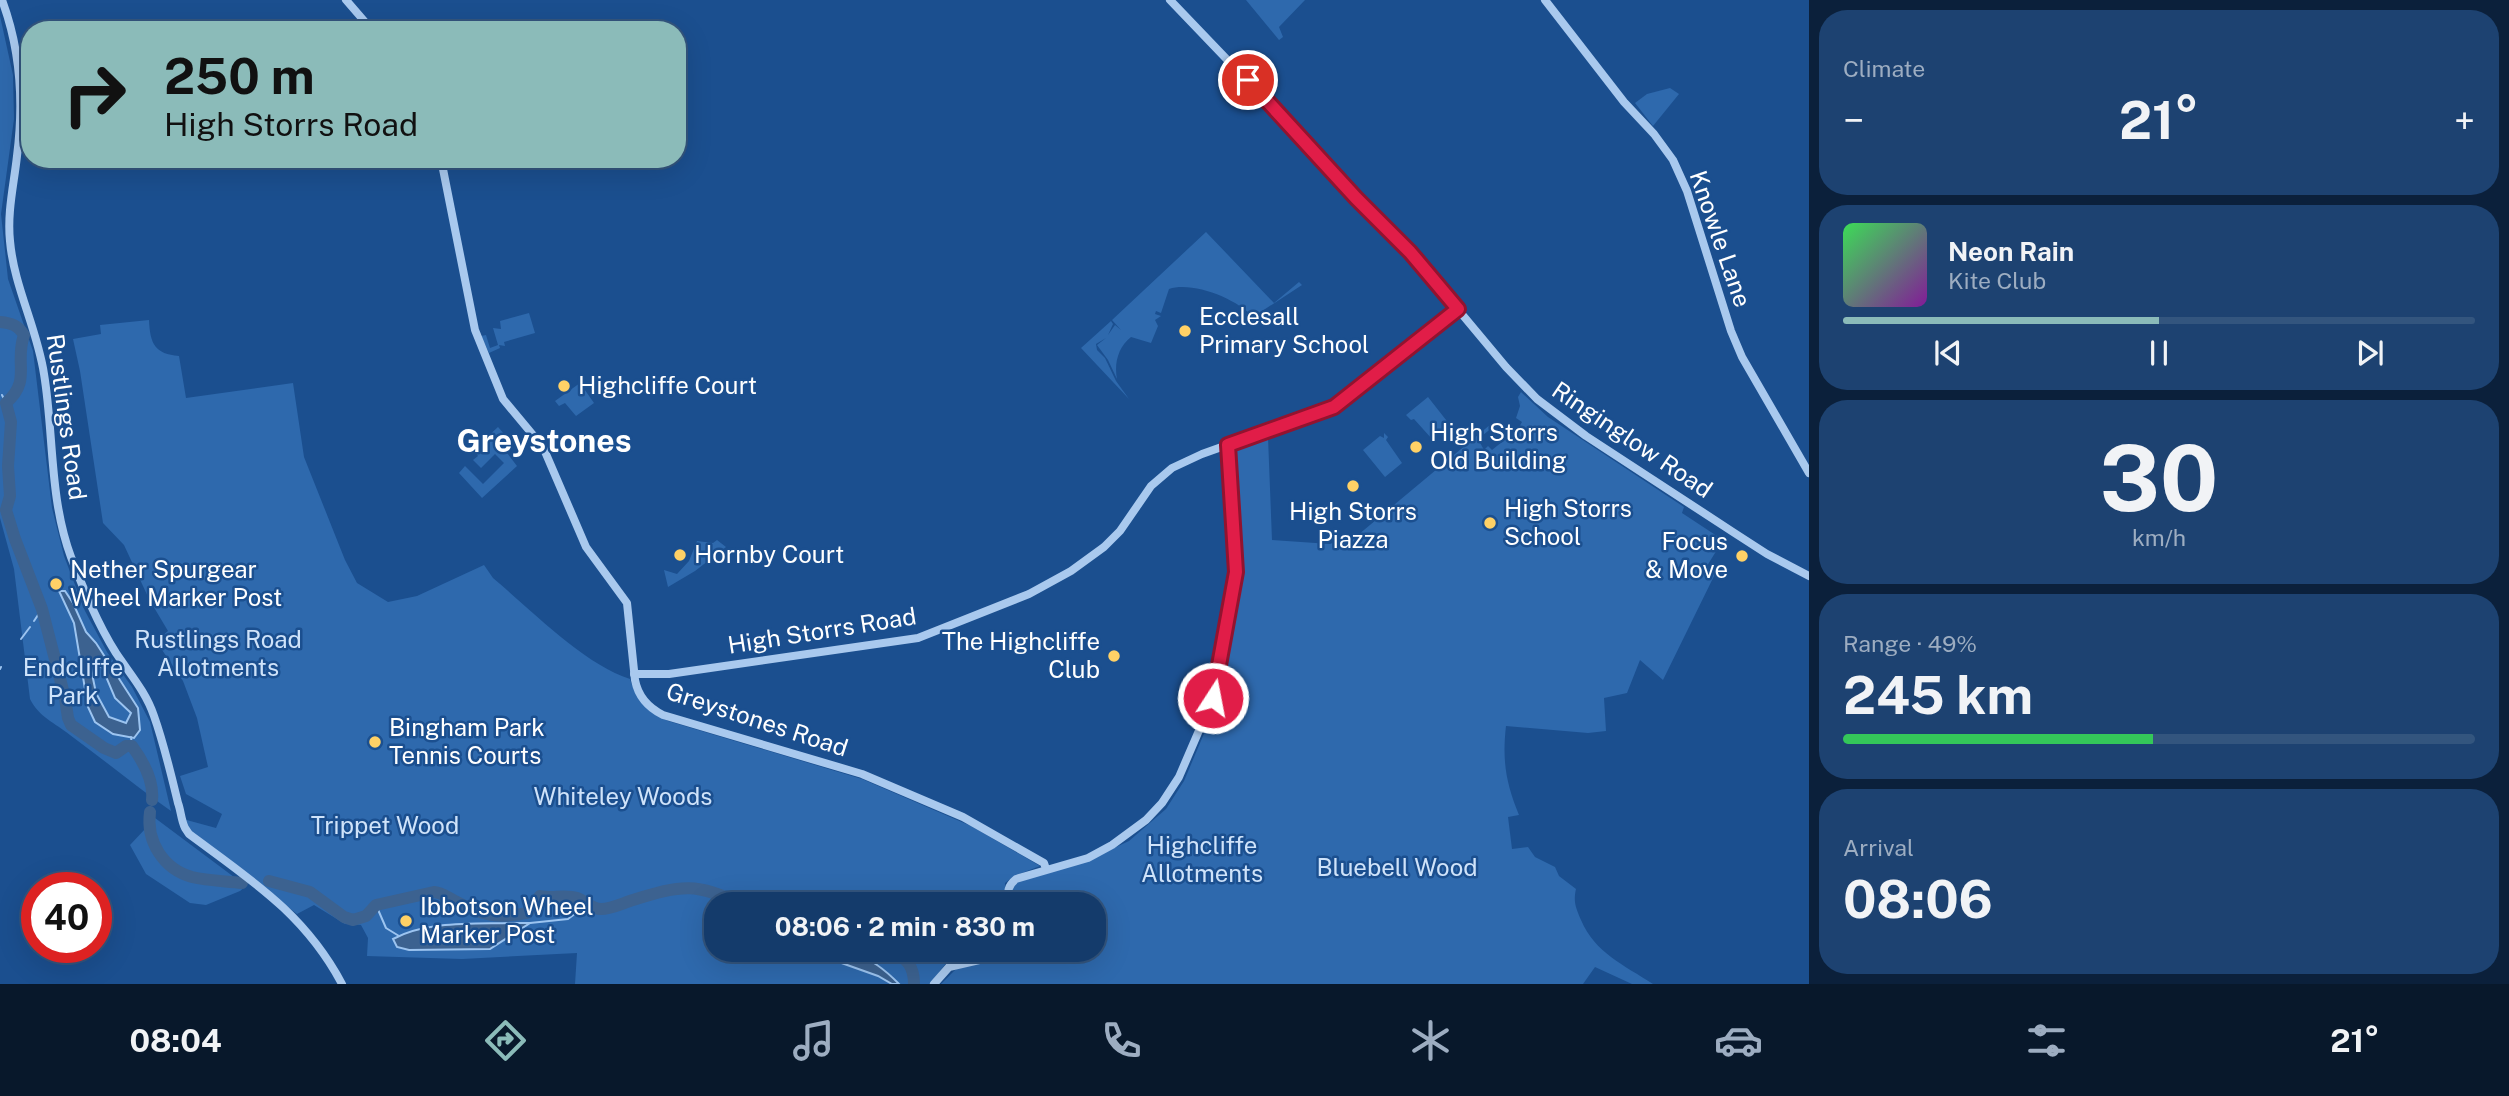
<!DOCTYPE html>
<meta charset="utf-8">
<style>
:root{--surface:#143b6b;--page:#1d4271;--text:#f1f3f6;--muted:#9dadc1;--line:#33557e;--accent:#8bbbb9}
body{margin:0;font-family:"Public Sans",sans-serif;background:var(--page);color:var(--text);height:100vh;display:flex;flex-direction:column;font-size:26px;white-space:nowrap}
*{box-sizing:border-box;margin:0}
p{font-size:23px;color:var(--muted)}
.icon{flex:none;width:38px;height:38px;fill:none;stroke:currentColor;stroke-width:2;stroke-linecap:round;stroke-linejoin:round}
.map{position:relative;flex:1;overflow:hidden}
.details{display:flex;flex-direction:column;gap:10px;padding:10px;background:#0b203b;width:700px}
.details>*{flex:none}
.top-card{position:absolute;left:21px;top:21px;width:665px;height:147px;border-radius:28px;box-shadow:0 7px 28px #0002,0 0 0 2px var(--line);background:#8bbbb9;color:#111;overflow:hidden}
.speed{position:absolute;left:21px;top:872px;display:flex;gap:14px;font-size:35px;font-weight:700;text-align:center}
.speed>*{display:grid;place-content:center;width:91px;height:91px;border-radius:50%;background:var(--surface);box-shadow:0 7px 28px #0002,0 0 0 2px var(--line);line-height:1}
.speed .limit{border:10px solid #d22;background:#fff;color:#111}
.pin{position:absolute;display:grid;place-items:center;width:60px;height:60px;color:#fff;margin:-30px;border:4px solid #fff;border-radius:50%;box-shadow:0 2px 7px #0007}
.me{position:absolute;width:77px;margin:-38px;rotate:11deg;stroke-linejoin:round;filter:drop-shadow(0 0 5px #0008)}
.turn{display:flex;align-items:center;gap:24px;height:147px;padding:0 28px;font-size:32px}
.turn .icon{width:91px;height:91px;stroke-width:2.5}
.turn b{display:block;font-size:49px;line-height:60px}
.big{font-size:52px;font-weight:700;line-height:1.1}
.details .tile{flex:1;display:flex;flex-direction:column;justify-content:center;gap:10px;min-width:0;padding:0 24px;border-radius:28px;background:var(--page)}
.details .dial{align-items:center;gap:0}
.dial b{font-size:91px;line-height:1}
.song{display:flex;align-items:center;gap:21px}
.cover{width:84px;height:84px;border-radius:10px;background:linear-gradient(135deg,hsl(130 70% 55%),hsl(290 70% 35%))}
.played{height:7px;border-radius:4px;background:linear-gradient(90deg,var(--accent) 50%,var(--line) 50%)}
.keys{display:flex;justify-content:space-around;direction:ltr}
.heat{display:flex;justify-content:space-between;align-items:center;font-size:38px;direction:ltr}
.charge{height:10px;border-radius:5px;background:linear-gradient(90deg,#34c759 49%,var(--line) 0)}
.trip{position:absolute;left:704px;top:892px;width:402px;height:70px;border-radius:28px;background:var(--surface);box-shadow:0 7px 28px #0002,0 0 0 2px var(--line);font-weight:700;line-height:70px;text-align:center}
.tabs{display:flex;height:112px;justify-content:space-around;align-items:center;background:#08182b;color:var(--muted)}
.tabs .icon{width:49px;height:49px}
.tabs .active{color:var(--accent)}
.tabs b{font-size:32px;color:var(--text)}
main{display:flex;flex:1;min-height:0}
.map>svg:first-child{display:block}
.green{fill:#2e69ad}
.water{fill:#3c6290;stroke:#9cc4f0;stroke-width:2;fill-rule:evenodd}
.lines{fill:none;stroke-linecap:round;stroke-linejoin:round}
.stream{stroke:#9cc4f0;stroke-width:2}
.river{stroke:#3c6290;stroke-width:12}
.minor{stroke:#a9c9ee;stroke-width:8}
.route-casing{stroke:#92132f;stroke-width:18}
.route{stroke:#e11d48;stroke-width:12}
.poi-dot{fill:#ffd166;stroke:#1b4f8f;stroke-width:2.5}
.labels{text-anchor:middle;stroke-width:5;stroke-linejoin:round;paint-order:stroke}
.street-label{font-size:24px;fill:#fff;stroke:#1b4f8f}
.poi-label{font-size:24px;fill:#fff;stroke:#1b4f8f;text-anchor:start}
.park-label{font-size:24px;fill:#cfe3fa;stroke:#1b4f8f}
.district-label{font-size:32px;font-weight:bold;fill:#fff;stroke:#1b4f8f}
</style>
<main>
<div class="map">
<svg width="1809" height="984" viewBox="0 0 1809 984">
<rect width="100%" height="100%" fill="#1b4f8f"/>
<g class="green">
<path d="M1246 0H1305L1279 27 1283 37 1279 40Z"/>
<path d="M0 16 13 75 14 119 1 214 8 279 33 351 52 508 64 556 85 611 107 652 132 687 150 722 171 811C137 787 104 760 70 735 55 723 39 717 30 699L14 569 0 518Z"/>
<path d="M1670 88 1679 94 1653 126 1635 103 1647 94Z"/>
<path d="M1206 232 1274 303 1299 282 1302 285 1253 317C1237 299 1193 281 1169 289L1161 313 1156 311 1155 314 1161 316 1155 320 1158 326 1151 343 1131 337C1118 347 1114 364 1117 379L1108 360 1097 345 1106 338 1096 344 1097 350 1105 358 1116 381 1129 399 1081 348 1111 321 1113 324 1108 335 1115 325 1121 330 1112 320Z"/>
<path d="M529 313 535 333 504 342 505 346 499 345 500 348 489 353 481 336 486 335 490 348 498 345 493 328 501 329 500 321Z"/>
<path d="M149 320C150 344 155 354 179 356L186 398 293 383 304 457 345 560 357 583 388 602 417 596 484 565 493 578C531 610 585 665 630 679 636 700 650 712 668 721L862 779 971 826 1040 866 1014 876 1005 883 1007 905H716V950L1003 951 947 962 930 984H575L577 953 462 959 367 956 368 938 361 925 345 924 314 905 297 914 190 832 183 819 216 828 222 814 186 794 180 776 208 767 197 718 183 681 156 641 168 631 149 599 124 545 103 523 80 371 73 339 101 334 100 325Z"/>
<path d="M580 383 594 403 576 416 565 403 559 406 555 401Z"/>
<path d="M1521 392 1548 417 1684 507 1682 513 1723 540 1707 566 1716 572 1663 680 1640 660 1627 693 1604 698 1606 731 1588 733 1506 726C1502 761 1506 783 1519 815L1508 817 1512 849 1528 847 1535 857 1555 867 1559 876 1576 889C1573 902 1576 908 1581 920 1595 953 1624 965 1653 984H1632L1595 967 1583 984H941L958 967 1004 959 1014 950H1094V905H1013L1011 890 1019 880 1088 860 1129 841 1166 809 1184 781 1211 717 1233 624 1241 575 1233 455 1236 448 1268 437 1272 540 1330 544 1335 542 1346 545 1491 424 1493 427 1478 439 1484 450 1488 446 1492 450 1518 429 1522 422 1516 418 1520 406 1518 397Z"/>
<path d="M1428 397 1450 425 1432 439 1414 419 1411 420 1406 415Z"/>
<path d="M498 427 506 436 494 446 498 453 504 449 517 466 482 498 459 473 465 466 483 484 504 463 495 454 481 468 473 460 478 456 474 449Z"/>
<path d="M1384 433 1388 437 1386 440 1402 463 1385 477 1363 450 1380 436 1384 438Z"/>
<path d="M717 540 726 547 695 571 668 587 664 570 677 574 689 561 697 541 713 543Z"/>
<path d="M147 812 246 886 240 891 206 905 190 903 146 874 130 845 146 828Z"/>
</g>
<g class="water">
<path d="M59 591H65L73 603 86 632 96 643 138 708 140 730 134 738 113 734 95 722 88 707 74 623ZM90 664 102 667 115 698 131 713 126 723 109 717 96 693Z"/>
<path d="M510 923H530L490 949 409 950 397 947 393 939C427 921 473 924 510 923Z"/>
<path d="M805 950C849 950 867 951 899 984H892L878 976Z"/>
</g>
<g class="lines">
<g class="stream">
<path d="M2 395 6 403"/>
<path d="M38 599H41"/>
<path d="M34 621 42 609"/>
<path d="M21 639 30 627"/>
<path d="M0 669 1 667"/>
<path d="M131 737 132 746"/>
<path d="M376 905 386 928 399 936"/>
<path d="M530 923 568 919 587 905"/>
</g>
<g class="river">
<path d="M0 322C11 323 18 325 24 335 14 364 32 380 6 403L11 422 8 466 10 496 6 510 15 539 42 609 65 698 68 718 71 725 104 748 116 753 126 746H132C143 761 154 781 152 800"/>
<path d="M150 812C146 841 163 869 192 877 208 881 226 881 242 883"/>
<path d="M269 881 310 892 344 917 353 920 366 916 376 905 434 892C443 893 447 897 455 901 480 915 499 919 527 913L540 896C552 899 564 894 577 898 586 901 591 909 601 909 611 909 623 903 633 900 682 885 696 882 743 905"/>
<path d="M892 950C907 959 914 966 914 984"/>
</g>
<g class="minor">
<path d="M2 0C21 51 24 102 17 156 14 184 7 212 10 241 14 287 37 328 44 374 54 434 49 498 71 557 84 590 97 623 116 653 130 674 146 692 154 716 164 744 171 774 178 803 181 811 181 820 185 828L189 834C251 880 305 914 342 984"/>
<path d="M346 0 372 30"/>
<path d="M1170 0 1283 118 1366 208 1410 252 1506 367 1537 399 1586 436 1736 534 1767 554 1809 576"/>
<path d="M1545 0 1624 102 1654 134 1673 160 1687 191 1731 331 1742 357 1809 473"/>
<path d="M441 159 475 330 503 399 543 447 586 547 627 603 635 680C638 696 649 708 663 715L862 774 963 817 1044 863 1046 869"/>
<path d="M634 674H669L918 638 1029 594 1071 571 1104 547 1120 531 1151 486 1172 468 1202 454 1334 407 1458 309"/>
<path d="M1009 905C1008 893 1006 887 1016 879L1088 858 1112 845 1146 820 1162 803 1179 777 1213 698 1234 588 1235 553 1228 445"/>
<path d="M934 984 949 967 1001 955 1009 950"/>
</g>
</g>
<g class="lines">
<defs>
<path id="route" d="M1213 698 1236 572 1228 445 1334 407 1458 309 1410 252 1356 198 1248 80"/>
</defs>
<use href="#route" class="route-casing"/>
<use href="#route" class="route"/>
</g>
<g class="poi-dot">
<circle cx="1185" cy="331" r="7"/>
<circle cx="564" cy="386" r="7"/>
<circle cx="1416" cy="447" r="7"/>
<circle cx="1353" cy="486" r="7"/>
<circle cx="1490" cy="523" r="7"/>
<circle cx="680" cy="555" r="7"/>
<circle cx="1742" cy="556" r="7"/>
<circle cx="56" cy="584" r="7"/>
<circle cx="1114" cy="656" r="7"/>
<circle cx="375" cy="742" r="7"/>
<circle cx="406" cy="921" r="7"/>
</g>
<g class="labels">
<g class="street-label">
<text transform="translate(1720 239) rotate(71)" y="8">Knowle Lane</text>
<text transform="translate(66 417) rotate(82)" y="8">Rustlings Road</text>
<text transform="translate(1632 440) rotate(34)" y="8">Ringinglow Road</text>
<text transform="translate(822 631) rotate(-9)" y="8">High Storrs Road</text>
<text transform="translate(757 720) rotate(18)" y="8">Greystones Road</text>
</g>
<g class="poi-label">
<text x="1199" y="325">Ecclesall<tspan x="1199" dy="28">Primary School</tspan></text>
<text x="578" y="394">Highcliffe Court</text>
<text x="1430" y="441">High Storrs<tspan x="1430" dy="28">Old Building</tspan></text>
<text x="1504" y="517">High Storrs<tspan x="1504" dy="28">School</tspan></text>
<text x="1353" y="520" text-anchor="middle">High Storrs<tspan x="1353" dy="28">Piazza</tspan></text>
<text x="1728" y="550" text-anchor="end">Focus<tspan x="1728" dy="28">&amp; Move</tspan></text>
<text x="694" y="563">Hornby Court</text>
<text x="70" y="578">Nether Spurgear<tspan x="70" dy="28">Wheel Marker Post</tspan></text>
<text x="1100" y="650" text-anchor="end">The Highcliffe<tspan x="1100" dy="28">Club</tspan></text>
<text x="389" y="736">Bingham Park<tspan x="389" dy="28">Tennis Courts</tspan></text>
<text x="420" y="915">Ibbotson Wheel<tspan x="420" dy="28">Marker Post</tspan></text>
</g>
<g class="park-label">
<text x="218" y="648">Rustlings Road<tspan x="218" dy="28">Allotments</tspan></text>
<text x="73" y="676">Endcliffe<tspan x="73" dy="28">Park</tspan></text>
<text x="623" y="805">Whiteley Woods</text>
<text x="385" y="834">Trippet Wood</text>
<text x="1202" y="854">Highcliffe<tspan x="1202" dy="28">Allotments</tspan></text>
<text x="1397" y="876">Bluebell Wood</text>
</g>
<g class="district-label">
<text x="544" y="452">Greystones</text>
</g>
</g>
</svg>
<div class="speed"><div class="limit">40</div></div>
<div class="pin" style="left:1248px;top:80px;background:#d93025"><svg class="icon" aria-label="arrive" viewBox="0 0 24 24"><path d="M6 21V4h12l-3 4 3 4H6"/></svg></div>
<svg class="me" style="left:1213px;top:698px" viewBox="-20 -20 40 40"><circle r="17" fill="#e11d48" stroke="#fff" stroke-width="3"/><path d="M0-11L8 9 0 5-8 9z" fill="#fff"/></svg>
<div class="trip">08:06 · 2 min · 830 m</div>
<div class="top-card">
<div class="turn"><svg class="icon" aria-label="right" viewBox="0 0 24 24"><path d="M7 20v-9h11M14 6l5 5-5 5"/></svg><div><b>250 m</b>High Storrs Road</div></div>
</div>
</div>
<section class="details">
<div class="tile"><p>Climate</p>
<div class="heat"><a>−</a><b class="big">21°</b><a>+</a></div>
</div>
<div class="tile">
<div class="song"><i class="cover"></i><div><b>Neon Rain</b><p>Kite Club</p></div></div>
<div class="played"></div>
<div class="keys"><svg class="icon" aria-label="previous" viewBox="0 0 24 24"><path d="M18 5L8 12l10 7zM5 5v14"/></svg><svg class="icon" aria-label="pause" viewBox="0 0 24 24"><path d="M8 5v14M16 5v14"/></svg><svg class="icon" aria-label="next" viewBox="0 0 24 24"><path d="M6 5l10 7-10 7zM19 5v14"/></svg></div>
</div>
<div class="tile dial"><b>30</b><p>km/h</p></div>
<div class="tile"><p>Range · 49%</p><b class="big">245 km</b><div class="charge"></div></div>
<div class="tile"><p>Arrival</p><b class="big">08:06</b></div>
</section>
</main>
<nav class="tabs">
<b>08:04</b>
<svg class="icon active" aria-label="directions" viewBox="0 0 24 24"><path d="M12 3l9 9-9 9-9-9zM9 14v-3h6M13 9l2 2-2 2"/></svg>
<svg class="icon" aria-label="music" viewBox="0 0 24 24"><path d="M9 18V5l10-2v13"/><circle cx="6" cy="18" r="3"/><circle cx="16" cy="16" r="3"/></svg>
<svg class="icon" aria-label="phone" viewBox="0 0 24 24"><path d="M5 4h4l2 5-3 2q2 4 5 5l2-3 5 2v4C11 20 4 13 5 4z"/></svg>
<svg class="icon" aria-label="climate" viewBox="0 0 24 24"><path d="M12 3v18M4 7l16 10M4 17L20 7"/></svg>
<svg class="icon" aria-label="car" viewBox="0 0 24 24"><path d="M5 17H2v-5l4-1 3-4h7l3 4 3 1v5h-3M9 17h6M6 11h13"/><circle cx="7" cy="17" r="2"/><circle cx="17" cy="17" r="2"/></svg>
<svg class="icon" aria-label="filters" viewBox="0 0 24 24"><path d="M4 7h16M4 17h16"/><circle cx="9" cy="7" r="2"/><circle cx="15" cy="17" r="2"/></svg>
<b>21°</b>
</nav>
